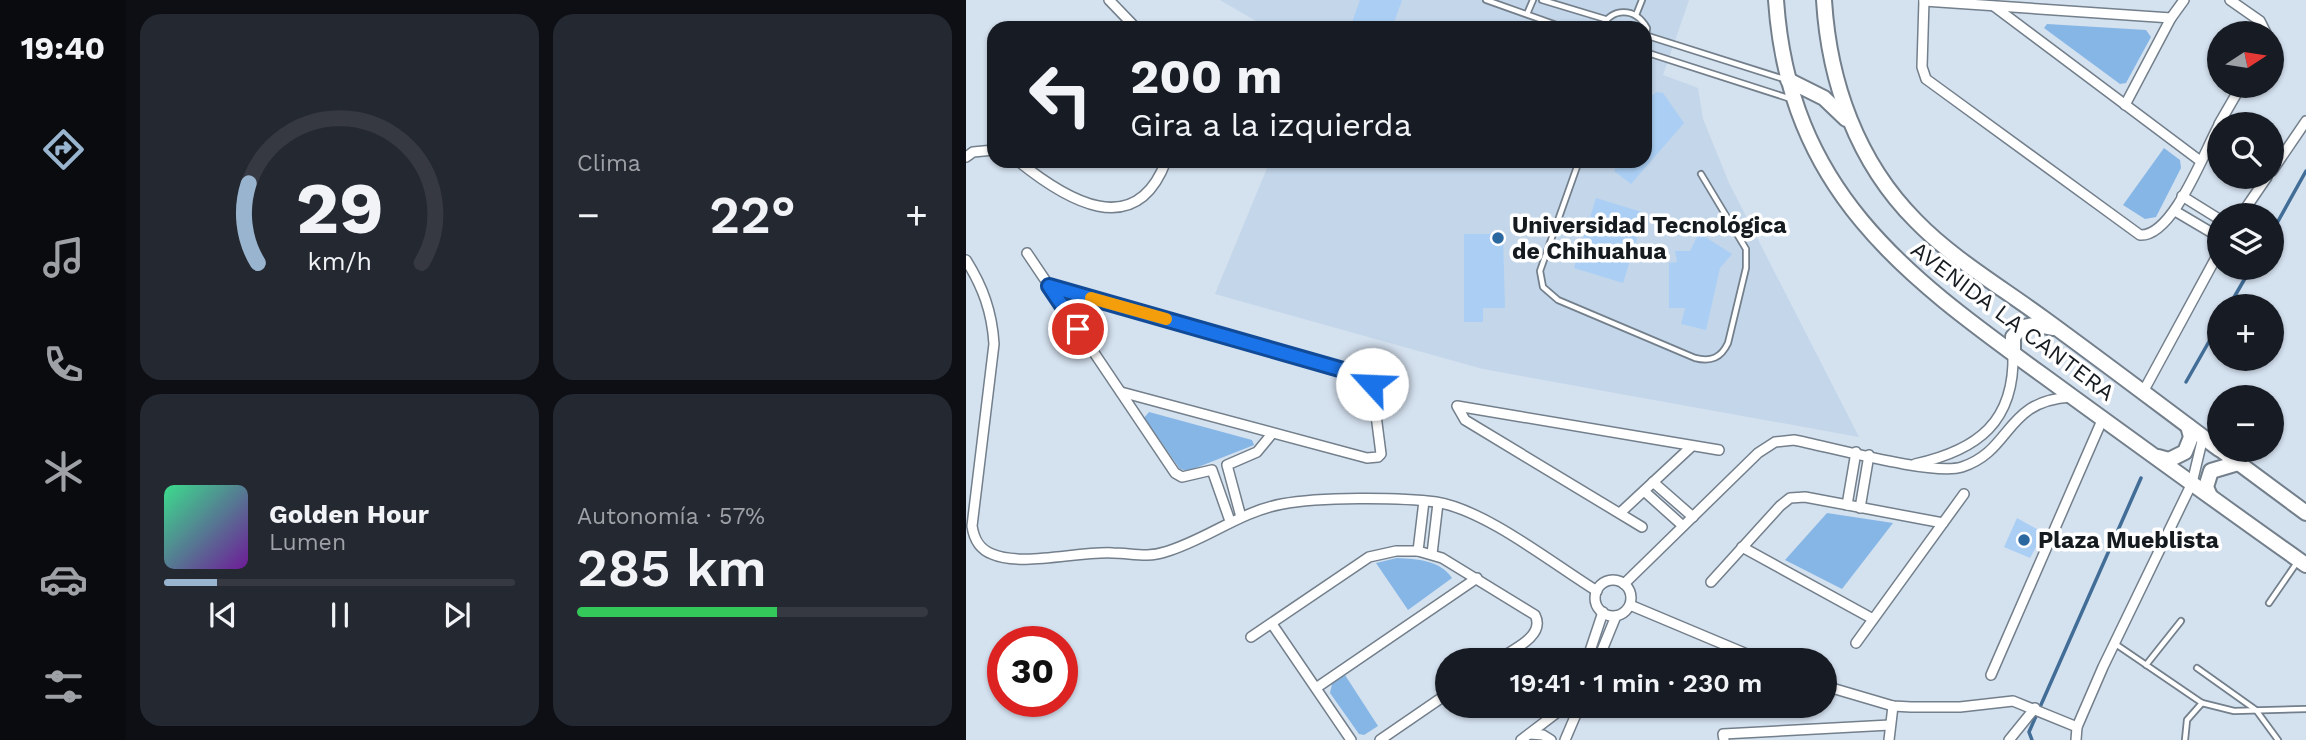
<!DOCTYPE html>
<html lang="es">
<meta charset="utf-8">
<style>
:root{--surface:#171b24;--page:#242831;--text:#f1f3f6;--muted:#9ea1a6;--line:#363941;--accent:#98b4cf}
body{margin:0;font-family:"Work Sans",sans-serif;background:var(--page);color:var(--text);height:100vh;display:flex;flex-direction:column;font-size:26px;white-space:nowrap}
*{box-sizing:border-box;margin:0}
p{font-size:23px;color:var(--muted)}
.icon{flex:none;width:38px;height:38px;fill:none;stroke:currentColor;stroke-width:2;stroke-linecap:round;stroke-linejoin:round}
.map{position:relative;flex:1;overflow:hidden}
.side{display:flex;flex-direction:column;gap:14px;padding:14px;background:#0d0f14;width:840px}
.side>*{flex:none}
.hud{position:absolute;left:21px;top:21px;width:665px;height:147px;border-radius:21px;box-shadow:0 2px 5px #0004;background:#171b24;color:var(--text);overflow:hidden}
.needle{width:46px;rotate:78deg}
.tools{position:absolute;left:1241px;top:21px;display:grid;gap:14px}
.tools a{display:grid;place-items:center;width:77px;height:77px;border-radius:50%;background:var(--surface);box-shadow:0 2px 5px #0004;font-size:35px}
.speed{position:absolute;left:21px;top:626px;display:flex;gap:14px;font-size:35px;font-weight:700;text-align:center}
.speed>*{display:grid;place-content:center;width:91px;height:91px;border-radius:50%;background:var(--surface);box-shadow:0 2px 5px #0004;line-height:1}
.speed .limit{border:10px solid #d22;background:#fff;color:#111}
.pin{position:absolute;display:grid;place-items:center;width:60px;height:60px;color:#fff;margin:-30px;border:4px solid #fff;border-radius:50%;box-shadow:0 2px 7px #0007}
.me{position:absolute;width:77px;margin:-38px;rotate:295deg;stroke-linejoin:round;filter:drop-shadow(0 0 5px #0008)}
.turn{display:flex;align-items:center;gap:24px;height:147px;padding:0 28px;font-size:32px}
.turn .icon{width:91px;height:91px;stroke-width:2.5}
.turn b{display:block;font-size:49px;line-height:60px}
.big{font-size:52px;font-weight:600;line-height:1.1}
.side .tile{flex:1;display:flex;flex-direction:column;justify-content:center;gap:10px;min-width:0;padding:0 24px;border-radius:21px;background:var(--page)}
.side .dial{align-items:center;gap:0}
.dial svg{height:182px;overflow:visible;fill:none;stroke:var(--line);stroke-width:7;stroke-linecap:round;text-anchor:middle}
.dial text{fill:var(--text);stroke:none}
.song{display:flex;align-items:center;gap:21px}
.cover{width:84px;height:84px;border-radius:10px;background:linear-gradient(135deg,hsl(150 70% 55%),hsl(280 70% 35%))}
.played{height:7px;border-radius:4px;background:linear-gradient(90deg,var(--accent) 15%,var(--line) 15%)}
.keys{display:flex;justify-content:space-around;direction:ltr}
.heat{display:flex;justify-content:space-between;align-items:center;font-size:38px;direction:ltr}
.charge{height:10px;border-radius:5px;background:linear-gradient(90deg,#34c759 57%,var(--line) 0)}
.side .tiles{flex:1;display:grid;gap:14px;grid-template-columns:repeat(2,1fr)}
.trip{position:absolute;left:469px;top:648px;width:402px;height:70px;border-radius:35px;background:var(--surface);box-shadow:0 2px 5px #0004;font-weight:600;line-height:70px;text-align:center}
main{display:flex;flex:1;min-height:0}
.tabs{display:flex;flex-direction:column;width:126px;justify-content:space-around;align-items:center;background:#090b0e;color:var(--muted)}
.tabs .icon{width:49px;height:49px}
.tabs .current{color:var(--accent)}
.tabs b{font-size:32px;color:var(--text)}
.map>svg:first-child{display:block}
.built{fill:#c3d6ea}
.green{fill:#86b6e6}
.lines{fill:none;stroke-linecap:round;stroke-linejoin:round}
.stream{stroke:#416d97;stroke-width:3.5}
.building{fill:#abcff4}
.service-casing{stroke:#737f8b;stroke-width:8}
.minor-casing{stroke:#737f8b;stroke-width:12}
.primary-casing{stroke:#737f8b;stroke-width:18}
.service{stroke:#fff;stroke-width:4.5}
.minor{stroke:#fff;stroke-width:9}
.primary{stroke:#fff;stroke-width:14}
.route-casing{stroke:#114b97;stroke-width:18}
.route{stroke:#1a73e8;stroke-width:12}
.slow{stroke:#f59e0b;stroke-width:12}
.poi-dot{fill:#2b689f;stroke:#fff;stroke-width:2.5}
.labels{text-anchor:middle;stroke-width:7;stroke-linejoin:round;paint-order:stroke}
.poi-label{font-size:23px;font-weight:bold;fill:#161b20;stroke:#fff;text-anchor:start}
.street-label{font-size:23px;fill:#161b20;stroke:#fff}
</style>
<main>
<nav class="tabs">
<b>19:40</b>
<svg class="icon current" aria-label="directions" viewBox="0 0 24 24"><path d="M12 3l9 9-9 9-9-9zM9 14v-3h6M13 9l2 2-2 2"/></svg>
<svg class="icon" aria-label="music" viewBox="0 0 24 24"><path d="M9 18V5l10-2v13"/><circle cx="6" cy="18" r="3"/><circle cx="16" cy="16" r="3"/></svg>
<svg class="icon" aria-label="phone" viewBox="0 0 24 24"><path d="M5 4h4l2 5-3 2q2 4 5 5l2-3 5 2v4C11 20 4 13 5 4z"/></svg>
<svg class="icon" aria-label="climate" viewBox="0 0 24 24"><path d="M12 3v18M4 7l16 10M4 17L20 7"/></svg>
<svg class="icon" aria-label="car" viewBox="0 0 24 24"><path d="M5 17H2v-5l4-1 3-4h7l3 4 3 1v5h-3M9 17h6M6 11h13"/><circle cx="7" cy="17" r="2"/><circle cx="17" cy="17" r="2"/></svg>
<svg class="icon" aria-label="filters" viewBox="0 0 24 24"><path d="M4 7h16M4 17h16"/><circle cx="9" cy="7" r="2"/><circle cx="15" cy="17" r="2"/></svg>
</nav>
<section class="side">
<div class="tiles">
<div class="tile dial"><svg viewBox="0 0 100 80">
<path d="M14 69A42 42 0 1 1 86 69"/>
<path d="M14 69A42 42 0 0 1 10 34" stroke="#98b4cf"/>
<text x="50" y="56" font-size="32" font-weight="700">29</text>
<text x="50" y="72" font-size="11">km/h</text>
</svg></div>
<div class="tile"><p>Clima</p>
<div class="heat"><a>−</a><b class="big">22°</b><a>+</a></div>
</div>
<div class="tile">
<div class="song"><i class="cover"></i><div><b>Golden Hour</b><p>Lumen</p></div></div>
<div class="played"></div>
<div class="keys"><svg class="icon" aria-label="previous" viewBox="0 0 24 24"><path d="M18 5L8 12l10 7zM5 5v14"/></svg><svg class="icon" aria-label="pause" viewBox="0 0 24 24"><path d="M8 5v14M16 5v14"/></svg><svg class="icon" aria-label="next" viewBox="0 0 24 24"><path d="M6 5l10 7-10 7zM19 5v14"/></svg></div>
</div>
<div class="tile"><p>Autonomía · 57%</p><b class="big">285 km</b><div class="charge"></div></div>
</div>
</section>
<div class="map">
<svg width="1340" height="740" viewBox="0 0 1340 740">
<rect width="100%" height="100%" fill="#d4e1ef"/>
<path class="built" d="M254 0H723L697 75 732 88 737 119 763 183 893 437 517 369 249 294 304 161H679V28H302Z"/>
<g class="green">
<path d="M1081 24 1180 30 1185 37 1160 83 1154 84 1078 28Z"/>
<path d="M1198 148 1214 160 1215 168 1190 217 1179 219 1157 205Z"/>
<path d="M183 412 286 440 288 445 222 471 214 469 178 418Z"/>
<path d="M861 513 927 523 876 589 819 560Z"/>
<path d="M431 558C451 559 474 560 486 578L442 610 410 563Z"/>
<path d="M379 675 412 726 398 735 393 734 364 693 366 684Z"/>
</g>
<g class="lines">
<g class="stream">
<path d="M1306 232 1340 171"/>
<path d="M1263 306 1285 268"/>
<path d="M1220 382 1253 324"/>
<path d="M1066 740 1063 732 1175 478"/>
</g>
</g>
<g class="building">
<path d="M394 0H436L426 28H384Z"/>
<path d="M691 92 697 93 718 123 665 184 648 171 654 161H679V106L683 103 680 99Z"/>
<path d="M630 198 679 213 657 283 608 268Z"/>
<path d="M733 233 766 254 754 268 740 330 715 324 719 308H703V263L711 262 709 251H724Z"/>
<path d="M498 234H537L539 308H517V322H498Z"/>
<path d="M1051 518 1078 533 1064 558 1038 547Z"/>
</g>
<g class="lines">
<defs>
<g id="service">
<path d="M520 0 599 28"/>
<path d="M576 0 639 19"/>
<path d="M561 14 567 0"/>
<path d="M670 15 676 0"/>
<path d="M635 28C646 7 669 7 681 28L679 47"/>
<path d="M682 36 821 80"/>
<path d="M679 52 825 99"/>
<path d="M613 161 574 271 577 287 592 300 729 358C745 362 755 358 762 343L780 268V249L735 174"/>
<path d="M1303 603 1332 561"/>
<path d="M1148 643 1236 703 1268 711 1340 709"/>
<path d="M1180 665 1215 621"/>
<path d="M1231 668 1290 710 1312 740"/>
<path d="M1219 740 1221 720 1236 703"/>
</g>
<g id="minor">
<path d="M143 0 170 28"/>
<path d="M958 0 956 67 960 79 1174 235C1207 237 1238 152 1253 125"/>
<path d="M1264 0 1294 21 1300 33"/>
<path d="M958 1 1205 18 1218 0"/>
<path d="M1029 7 1233 160"/>
<path d="M1159 105 1205 18"/>
<path d="M1253 124 1275 86"/>
<path d="M0 157 7 152 28 150"/>
<path d="M52 161C99 199 169 243 200 161"/>
<path d="M1306 171 1340 121"/>
<path d="M1216 196 1253 219"/>
<path d="M1209 211 1253 237"/>
<path d="M1275 215 1301 177"/>
<path d="M61 253 209 473 216 477 246 470 264 521"/>
<path d="M0 260C17 287 26 312 28 344L6 526C8 539 13 549 26 554 56 567 112 551 147 553 164 553 182 558 199 552 240 540 273 512 316 504 353 497 433 497 470 502 520 510 587 564 631 591"/>
<path d="M83 286 402 377 406 384 415 454 412 457 401 458 155 392"/>
<path d="M1177 392 1253 252"/>
<path d="M949 464C1012 450 1049 422 1047 353"/>
<path d="M687 482 727 517"/>
<path d="M678 491 717 526"/>
<path d="M881 505 890 452"/>
<path d="M894 508 903 455"/>
<path d="M654 513 726 446"/>
<path d="M275 517 261 465 291 452 305 435"/>
<path d="M676 527 499 420 491 406 753 450"/>
<path d="M776 547 907 619"/>
<path d="M452 551 458 501"/>
<path d="M466 554 472 503"/>
<circle cx="647" cy="598" r="18"/>
<path d="M745 582 814 506 824 498 839 497 977 523"/>
<path d="M658 584 792 453 809 442 828 440C864 447 967 476 996 467 1047 450 1038 401 1105 397"/>
<path d="M664 605 795 660"/>
<path d="M306 624 385 740"/>
<path d="M285 637 403 557 430 551H452L476 558 569 615C580 636 546 650 531 660"/>
<path d="M890 643 998 494"/>
<path d="M621 660 637 612"/>
<path d="M632 660 650 616"/>
<path d="M1025 675 1137 418"/>
<path d="M859 686 927 706 945 707H994L1047 701 1111 727"/>
<path d="M350 688 511 578"/>
<path d="M564 734 577 735 585 740"/>
<path d="M414 740 481 694"/>
<path d="M555 740 601 705"/>
<path d="M599 740 614 705"/>
<path d="M758 740 757 734 924 725"/>
<path d="M923 740 927 706"/>
<path d="M1043 740 1069 708"/>
<path d="M1110 740 1111 727 1137 667 1226 483 1237 437"/>
</g>
<g id="primary">
<path d="M810 0C824 206 957 287 1108 398 1185 454 1262 510 1340 565"/>
<path d="M858 0C863 82 891 162 950 221 987 259 1035 287 1077 318 1136 361 1194 405 1253 449"/>
<path d="M822 80 858 98 880 119"/>
<path d="M1047 353V337C1057 322 1071 324 1087 328"/>
<path d="M1255 450 1340 513"/>
<path d="M1192 457 1203 460 1219 452 1225 437 1222 426"/>
<path d="M1244 496 1240 487 1245 471 1272 463"/>
</g>
</defs>
<use href="#service" class="service-casing"/>
<use href="#minor" class="minor-casing"/>
<use href="#primary" class="primary-casing"/>
<use href="#service" class="service"/>
<use href="#minor" class="minor"/>
<use href="#primary" class="primary"/>
</g>
<g class="lines">
<defs>
<path id="route" d="M112 329 83 286 398 376 406 384"/>
</defs>
<use href="#route" class="route-casing"/>
<use href="#route" class="route"/>
<path class="slow" d="M125 298 200 319"/>
</g>
<g class="poi-dot">
<circle cx="532" cy="238" r="7"/>
<circle cx="1058" cy="540" r="7"/>
</g>
<g class="labels">
<g class="poi-label">
<text x="546" y="233">Universidad Tecnológica<tspan x="546" dy="26">de Chihuahua</tspan></text>
<text x="1072" y="548">Plaza Mueblista</text>
</g>
<g class="street-label">
<text transform="translate(1047 321) rotate(37)" y="8">AVENIDA LA CANTERA</text>
</g>
</g>
</svg>
<div class="tools">
<a><svg class="needle" viewBox="-14 -14 28 28"><path d="M0-13l5 13h-10z" fill="#e53935"/><path d="M0 13l5-13h-10z" fill="#9ea1a6"/></svg></a>
<a><svg class="icon" aria-label="search" viewBox="0 0 24 24"><circle cx="10" cy="10" r="6"/><path d="M15 15l6 6"/></svg></a>
<a><svg class="icon" aria-label="layers" viewBox="0 0 24 24"><path d="M12 4l9 5-9 5-9-5zM3 14l9 5 9-5"/></svg></a>
<a>+</a>
<a>−</a>
</div>
<div class="speed"><div class="limit">30</div></div>
<div class="pin" style="left:112px;top:329px;background:#d93025"><svg class="icon" aria-label="arrive" viewBox="0 0 24 24"><path d="M6 21V4h12l-3 4 3 4H6"/></svg></div>
<svg class="me" style="left:406px;top:384px" viewBox="-20 -20 40 40"><circle r="19" fill="#fff"/><path d="M0-13L10 11 0 6-10 11z" fill="#1a73e8"/></svg>
<div class="trip">19:41 · 1 min · 230 m</div>
<div class="hud">
<div class="turn"><svg class="icon" aria-label="left" viewBox="0 0 24 24"><path d="M17 20v-9H6M10 6l-5 5 5 5"/></svg><div><b>200 m</b>Gira a la izquierda</div></div>
</div>
</div>
</main>
